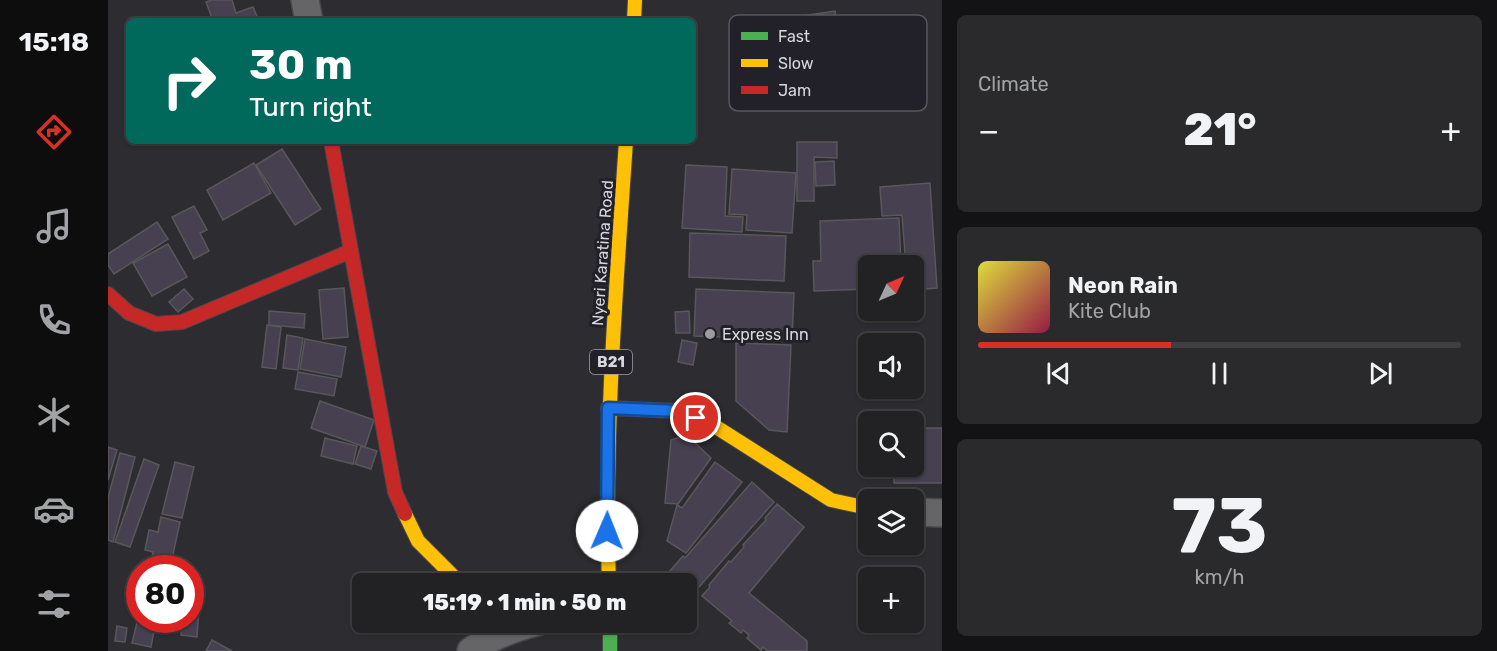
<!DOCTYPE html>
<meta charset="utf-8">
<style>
:root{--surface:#222124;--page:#2a292c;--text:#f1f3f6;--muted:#a2a3a6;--line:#3f3e41;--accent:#d93025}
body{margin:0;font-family:Rubik,sans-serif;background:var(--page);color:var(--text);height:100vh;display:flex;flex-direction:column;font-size:22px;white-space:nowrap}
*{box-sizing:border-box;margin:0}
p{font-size:20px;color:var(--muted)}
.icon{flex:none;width:33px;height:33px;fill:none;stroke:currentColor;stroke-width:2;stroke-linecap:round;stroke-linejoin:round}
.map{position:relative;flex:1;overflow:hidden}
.sheet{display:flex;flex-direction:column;gap:15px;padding:15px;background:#131214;width:555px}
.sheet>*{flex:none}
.guide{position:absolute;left:18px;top:18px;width:570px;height:126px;border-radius:9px;box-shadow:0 2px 4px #0004,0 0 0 2px var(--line);background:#00695c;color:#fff;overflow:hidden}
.needle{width:39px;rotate:46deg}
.fabs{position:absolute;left:750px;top:255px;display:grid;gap:12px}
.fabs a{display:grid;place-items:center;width:66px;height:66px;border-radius:9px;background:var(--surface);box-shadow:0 2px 4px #0004,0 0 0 2px var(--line);font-size:30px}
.speed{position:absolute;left:18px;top:555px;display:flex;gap:12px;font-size:30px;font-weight:700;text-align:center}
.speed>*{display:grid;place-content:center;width:78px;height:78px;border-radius:50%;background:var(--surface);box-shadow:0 2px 4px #0004,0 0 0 2px var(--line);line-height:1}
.speed .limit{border:9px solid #d22;background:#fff;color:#111}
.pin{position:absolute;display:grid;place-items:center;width:51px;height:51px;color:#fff;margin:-26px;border:3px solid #fff;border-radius:50%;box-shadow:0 2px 6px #0007}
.me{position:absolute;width:66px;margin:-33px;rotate:1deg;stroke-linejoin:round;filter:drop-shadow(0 0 4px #0008)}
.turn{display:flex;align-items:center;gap:21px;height:126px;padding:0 24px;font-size:27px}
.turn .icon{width:78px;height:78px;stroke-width:2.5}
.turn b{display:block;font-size:42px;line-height:51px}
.big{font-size:45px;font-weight:800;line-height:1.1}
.sheet .tile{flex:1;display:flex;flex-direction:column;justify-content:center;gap:9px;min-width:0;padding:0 21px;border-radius:9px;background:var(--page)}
.sheet .dial{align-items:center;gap:0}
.dial b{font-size:78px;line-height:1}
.song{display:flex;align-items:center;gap:18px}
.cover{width:72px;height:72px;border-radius:9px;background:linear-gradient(135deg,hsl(60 70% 55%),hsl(340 70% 35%))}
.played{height:6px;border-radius:3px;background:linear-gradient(90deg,var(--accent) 40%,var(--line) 40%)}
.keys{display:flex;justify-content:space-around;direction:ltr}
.heat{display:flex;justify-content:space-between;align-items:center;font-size:33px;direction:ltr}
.trip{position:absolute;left:244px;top:573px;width:345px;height:60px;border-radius:9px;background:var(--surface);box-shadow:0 2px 4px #0004,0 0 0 2px var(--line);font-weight:800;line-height:60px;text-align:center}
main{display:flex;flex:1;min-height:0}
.dock{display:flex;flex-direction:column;width:108px;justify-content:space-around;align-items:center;background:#0e0d0e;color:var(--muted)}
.dock .icon{width:42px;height:42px}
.dock .current{color:var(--accent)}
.dock b{font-size:27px;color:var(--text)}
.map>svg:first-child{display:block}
.building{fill:#474050;stroke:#58575a;stroke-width:1.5}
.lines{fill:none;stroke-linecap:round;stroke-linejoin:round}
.street-casing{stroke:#48474b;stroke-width:30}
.fast-casing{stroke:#48474b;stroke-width:16}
.slow-casing{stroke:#48474b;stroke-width:16}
.jam-casing{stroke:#48474b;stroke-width:16}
.street{stroke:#656467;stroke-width:27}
.fast{stroke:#4caf50;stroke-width:14}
.slow{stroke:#ffc107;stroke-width:14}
.jam{stroke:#c62828;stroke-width:14}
.route-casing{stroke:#114b97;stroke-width:15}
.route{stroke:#1a73e8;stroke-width:10}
.poi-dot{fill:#9c9ba0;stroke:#222028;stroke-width:2}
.labels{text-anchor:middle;stroke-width:6;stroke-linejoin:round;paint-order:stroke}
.shield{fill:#222028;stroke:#a1a0a6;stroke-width:1.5}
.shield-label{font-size:15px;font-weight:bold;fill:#d8d7dc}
.street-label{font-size:16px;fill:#d8d7dc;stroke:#222028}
.poi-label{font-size:16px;fill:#d8d7dc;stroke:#222028;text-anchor:start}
.key{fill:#222028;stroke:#59575e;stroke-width:1.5}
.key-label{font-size:16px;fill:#d8d7dc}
</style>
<main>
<nav class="dock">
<b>15:18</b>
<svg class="icon current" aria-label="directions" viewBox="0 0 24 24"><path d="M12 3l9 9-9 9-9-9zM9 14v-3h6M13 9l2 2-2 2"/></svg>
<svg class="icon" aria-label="music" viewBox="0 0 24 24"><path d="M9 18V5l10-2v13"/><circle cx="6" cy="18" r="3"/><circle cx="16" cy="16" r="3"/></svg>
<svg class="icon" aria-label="phone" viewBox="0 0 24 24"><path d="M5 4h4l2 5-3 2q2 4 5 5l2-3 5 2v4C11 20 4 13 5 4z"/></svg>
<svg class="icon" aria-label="climate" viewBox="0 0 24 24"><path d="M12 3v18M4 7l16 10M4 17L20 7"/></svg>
<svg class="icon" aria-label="car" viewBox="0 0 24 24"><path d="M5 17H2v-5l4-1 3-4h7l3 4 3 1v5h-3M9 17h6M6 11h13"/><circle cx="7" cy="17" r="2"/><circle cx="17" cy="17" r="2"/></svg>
<svg class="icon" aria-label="filters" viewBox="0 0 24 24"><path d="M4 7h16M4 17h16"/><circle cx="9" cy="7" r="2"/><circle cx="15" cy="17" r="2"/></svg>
</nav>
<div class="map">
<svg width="834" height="651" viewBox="0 0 834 651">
<rect width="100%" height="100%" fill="#2d2c30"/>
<g class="building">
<path d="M104 0H124L128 13 145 7 151 21H105L98 2Z"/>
<path d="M727 11 729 28 754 24 756 37 791 31 796 64 704 79 694 16Z"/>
<path d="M689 142H729V158L706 157V201H689Z"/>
<path d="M174 149 213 209 187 225 148 165Z"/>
<path d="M726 161 727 185 708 186 707 162Z"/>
<path d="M146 163 163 193 115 220 99 190Z"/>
<path d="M578 165 619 167 617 216 635 217 634 232 574 228Z"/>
<path d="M624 169 688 173 684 233 638 230 639 215 621 214Z"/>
<path d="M822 183 829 288 806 290V266H798L794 215 774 216 772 187Z"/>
<path d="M86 206 99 230 92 233 101 251 86 259 64 217Z"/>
<path d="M791 218 793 266H760V289L706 291 705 261H713L712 221Z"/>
<path d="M49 222 60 239 6 274 0 265V254Z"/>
<path d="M582 233 678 236 676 281 581 277Z"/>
<path d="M60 244 79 277 44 296 25 263Z"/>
<path d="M236 288 240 337 215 339 211 290Z"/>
<path d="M76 289 85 299 70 312 61 302Z"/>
<path d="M588 289 686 293 684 339 586 336Z"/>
<path d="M161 311 197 314 196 328 161 325Z"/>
<path d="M581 311 582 333H568L567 312Z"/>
<path d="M159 325 173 327 168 369 154 367Z"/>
<path d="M179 335 195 338 190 370 175 368Z"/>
<path d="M197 339 238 347 233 377 192 369Z"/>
<path d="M574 340 589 343 585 365 570 362Z"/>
<path d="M628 343 683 345 679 432 661 430 628 401Z"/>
<path d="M190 372 229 379 226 396 187 389Z"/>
<path d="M212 401 266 420 257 447 203 428Z"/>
<path d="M806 428H834V483H786V466H806Z"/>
<path d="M579 435 603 458 570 504 557 503 563 440Z"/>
<path d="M217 438 249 446 245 464 213 456Z"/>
<path d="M253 446 269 451 263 469 247 464Z"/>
<path d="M0 447 9 450 0 480Z"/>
<path d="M12 453 27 457 5 542 0 540V498Z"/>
<path d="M36 459 51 465 22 547 7 542Z"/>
<path d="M67 462 86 467 74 518 54 514Z"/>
<path d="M607 462 634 482 578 553 559 541 569 505 574 508Z"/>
<path d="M644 482 666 502 584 595 579 590V584H572L560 573 575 556 577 558Z"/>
<path d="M669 504 696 527 641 593 699 641V651H659L655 647 653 650 639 638 641 635 635 630 633 633 621 623 624 621 594 596 602 587 601 585 621 561 623 562 636 547 635 545 658 520 657 518Z"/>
<path d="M53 517 72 522 62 568H42L45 552 37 550 41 530 50 532Z"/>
<path d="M82 591 92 592 89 637 73 635 74 620H82Z"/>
<path d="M31 614 32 620H48L43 647 24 643Z"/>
<path d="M9 626 19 628 17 642 7 641Z"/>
<path d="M104 640 124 651H98Z"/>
</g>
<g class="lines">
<defs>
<g id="street">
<path d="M197 0 201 21"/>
<path d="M806 512 834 513"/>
<path d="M363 651C383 636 405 628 429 622"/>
</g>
<path id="fast" d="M502 622V651"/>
<g id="slow">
<path d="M526 21 527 0"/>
<path d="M500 408 570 411 605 425 723 500 760 508"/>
<path d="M297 514 310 541 353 584"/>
<path d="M501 584C496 436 508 289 518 141"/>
</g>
<g id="jam">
<path d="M223 141 287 492 297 514"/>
<path d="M0 294 21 313 48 324 74 322 243 251"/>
</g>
</defs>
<use href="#street" class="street-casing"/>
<use href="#fast" class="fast-casing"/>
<use href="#slow" class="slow-casing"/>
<use href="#jam" class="jam-casing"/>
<use href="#street" class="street"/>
<use href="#fast" class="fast"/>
<use href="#slow" class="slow"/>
<use href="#jam" class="jam"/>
</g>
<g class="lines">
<defs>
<path id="route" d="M499 531 500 408 570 411 588 418"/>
</defs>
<use href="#route" class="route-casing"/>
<use href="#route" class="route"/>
</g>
<circle class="poi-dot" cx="602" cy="334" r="6"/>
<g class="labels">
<rect class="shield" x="482" y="350" width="42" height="24" rx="4.5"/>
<g class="shield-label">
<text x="503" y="367">B21</text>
</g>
<g class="street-label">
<text transform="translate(494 253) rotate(-86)" y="6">Nyeri Karatina Road</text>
</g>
<g class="poi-label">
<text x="614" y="340">Express Inn</text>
</g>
</g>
<rect x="621" y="15" width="198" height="96" rx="9" class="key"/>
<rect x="633" y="32" width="27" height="8" fill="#4caf50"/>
<rect x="633" y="59" width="27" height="8" fill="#ffc107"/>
<rect x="633" y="86" width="27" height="8" fill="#c62828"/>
<g class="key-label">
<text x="670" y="42">Fast</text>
<text x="670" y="69">Slow</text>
<text x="670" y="96">Jam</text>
</g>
</svg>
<div class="fabs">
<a><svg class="needle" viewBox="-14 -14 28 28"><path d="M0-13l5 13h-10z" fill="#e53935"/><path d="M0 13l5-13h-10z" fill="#a2a3a6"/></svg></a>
<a><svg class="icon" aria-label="sound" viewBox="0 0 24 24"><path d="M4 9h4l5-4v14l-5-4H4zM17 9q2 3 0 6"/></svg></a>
<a><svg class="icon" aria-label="search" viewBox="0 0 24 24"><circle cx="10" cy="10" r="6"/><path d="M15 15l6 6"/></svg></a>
<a><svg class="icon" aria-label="layers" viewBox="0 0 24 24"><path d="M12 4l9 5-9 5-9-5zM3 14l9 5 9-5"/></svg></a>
<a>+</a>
</div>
<div class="speed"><div class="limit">80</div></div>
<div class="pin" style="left:588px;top:418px;background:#d93025"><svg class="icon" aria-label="arrive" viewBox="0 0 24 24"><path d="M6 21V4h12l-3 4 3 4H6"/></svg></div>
<svg class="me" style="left:499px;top:531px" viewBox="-20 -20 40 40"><circle r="19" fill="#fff"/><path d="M0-13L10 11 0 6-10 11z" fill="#1a73e8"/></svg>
<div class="trip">15:19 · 1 min · 50 m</div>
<div class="guide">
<div class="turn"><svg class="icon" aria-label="right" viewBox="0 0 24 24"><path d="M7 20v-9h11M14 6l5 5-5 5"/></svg><div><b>30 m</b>Turn right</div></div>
</div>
</div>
<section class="sheet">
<div class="tile"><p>Climate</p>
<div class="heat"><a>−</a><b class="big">21°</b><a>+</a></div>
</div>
<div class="tile">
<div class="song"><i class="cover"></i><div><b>Neon Rain</b><p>Kite Club</p></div></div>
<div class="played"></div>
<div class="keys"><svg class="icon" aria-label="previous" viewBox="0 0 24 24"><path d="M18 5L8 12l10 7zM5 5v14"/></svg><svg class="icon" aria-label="pause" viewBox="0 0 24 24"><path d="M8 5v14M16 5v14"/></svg><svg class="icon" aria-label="next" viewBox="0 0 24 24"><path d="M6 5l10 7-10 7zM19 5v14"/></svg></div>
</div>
<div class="tile dial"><b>73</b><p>km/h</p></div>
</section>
</main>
